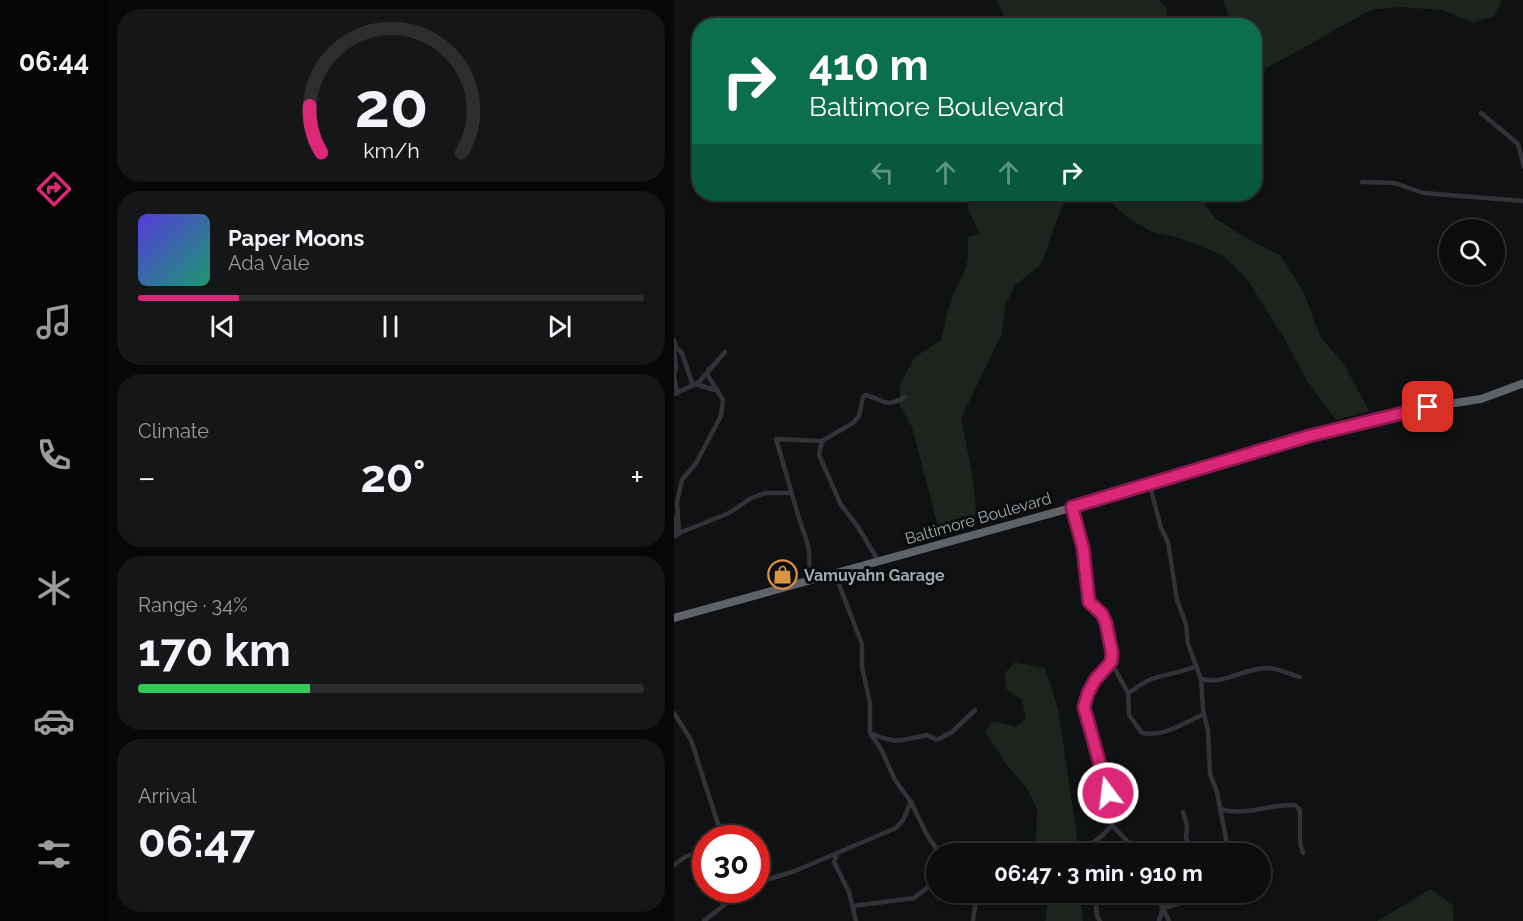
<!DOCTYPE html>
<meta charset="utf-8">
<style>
:root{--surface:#0c0d0e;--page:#151617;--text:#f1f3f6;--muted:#9a9c9e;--line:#2c2d2e;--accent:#db2777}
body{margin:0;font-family:Raleway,sans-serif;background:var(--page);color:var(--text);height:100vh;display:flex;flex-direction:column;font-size:22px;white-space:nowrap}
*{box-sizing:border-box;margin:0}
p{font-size:20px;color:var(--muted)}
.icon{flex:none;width:33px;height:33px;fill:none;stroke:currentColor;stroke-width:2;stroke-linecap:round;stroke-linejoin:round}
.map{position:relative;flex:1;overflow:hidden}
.drawer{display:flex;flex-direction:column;gap:9px;padding:9px;background:#070708;width:566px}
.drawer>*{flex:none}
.banner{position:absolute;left:18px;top:18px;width:570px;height:183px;border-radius:24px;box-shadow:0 2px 4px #0004,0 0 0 2px var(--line);background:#0b6e4f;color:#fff;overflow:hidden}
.controls{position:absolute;left:765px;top:219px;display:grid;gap:12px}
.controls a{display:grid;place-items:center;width:66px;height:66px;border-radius:50%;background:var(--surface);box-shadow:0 2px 4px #0004,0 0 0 2px var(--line);font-size:30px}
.speed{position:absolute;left:18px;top:825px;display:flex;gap:12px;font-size:30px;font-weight:700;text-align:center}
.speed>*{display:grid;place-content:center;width:78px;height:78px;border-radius:50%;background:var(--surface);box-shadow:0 2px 4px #0004,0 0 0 2px var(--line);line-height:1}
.speed .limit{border:9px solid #d22;background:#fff;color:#111}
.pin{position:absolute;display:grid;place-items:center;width:51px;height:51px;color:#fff;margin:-26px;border-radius:12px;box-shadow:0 3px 9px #0006}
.me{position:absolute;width:66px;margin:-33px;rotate:345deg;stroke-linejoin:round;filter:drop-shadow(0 0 4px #0008)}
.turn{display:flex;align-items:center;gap:21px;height:126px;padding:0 18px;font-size:27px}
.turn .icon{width:78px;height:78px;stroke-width:2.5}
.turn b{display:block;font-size:42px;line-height:51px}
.lanes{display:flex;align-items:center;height:57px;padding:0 18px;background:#0003;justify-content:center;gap:30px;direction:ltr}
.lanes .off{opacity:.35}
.big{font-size:45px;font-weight:700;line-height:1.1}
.drawer .widget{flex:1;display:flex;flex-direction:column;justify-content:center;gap:9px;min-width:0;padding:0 21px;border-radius:24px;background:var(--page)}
.drawer .dial{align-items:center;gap:0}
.dial svg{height:156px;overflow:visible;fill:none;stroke:var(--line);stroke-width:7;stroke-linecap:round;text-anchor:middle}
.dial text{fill:var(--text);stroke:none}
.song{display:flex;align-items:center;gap:18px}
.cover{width:72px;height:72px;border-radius:9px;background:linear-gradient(135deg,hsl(250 70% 55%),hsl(160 70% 35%))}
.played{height:6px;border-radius:3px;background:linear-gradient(90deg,var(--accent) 20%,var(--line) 20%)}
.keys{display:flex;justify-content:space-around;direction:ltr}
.heat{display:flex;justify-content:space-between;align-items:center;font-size:33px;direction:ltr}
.charge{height:9px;border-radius:4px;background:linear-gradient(90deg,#34c759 34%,var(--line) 0)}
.trip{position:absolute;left:252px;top:843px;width:345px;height:60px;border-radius:30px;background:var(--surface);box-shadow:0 2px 4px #0004,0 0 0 2px var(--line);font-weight:700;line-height:60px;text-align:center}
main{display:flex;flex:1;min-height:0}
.tab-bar{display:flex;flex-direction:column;width:108px;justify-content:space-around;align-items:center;background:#050506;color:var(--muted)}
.tab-bar .icon{width:42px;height:42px}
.tab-bar .active{color:var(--accent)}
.tab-bar b{font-size:27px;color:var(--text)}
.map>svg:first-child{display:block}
.green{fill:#1d241d}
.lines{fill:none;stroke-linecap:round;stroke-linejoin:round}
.street{stroke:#323336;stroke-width:4.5}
.highway{stroke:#5f6266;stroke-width:8}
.route-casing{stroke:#8e194d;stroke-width:15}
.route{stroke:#db2777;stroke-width:10}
.labels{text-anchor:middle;stroke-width:6;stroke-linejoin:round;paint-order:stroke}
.street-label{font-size:16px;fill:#a3a9b0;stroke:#0b0c0c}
.poi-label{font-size:16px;font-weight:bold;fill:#a3a9b0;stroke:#0b0c0c;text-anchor:start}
</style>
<main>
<nav class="tab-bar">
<b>06:44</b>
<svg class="icon active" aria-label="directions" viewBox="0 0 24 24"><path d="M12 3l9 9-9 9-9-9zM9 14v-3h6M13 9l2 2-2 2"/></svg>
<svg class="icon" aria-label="music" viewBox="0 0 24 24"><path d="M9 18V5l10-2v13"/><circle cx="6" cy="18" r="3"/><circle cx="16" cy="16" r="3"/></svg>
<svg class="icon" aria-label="phone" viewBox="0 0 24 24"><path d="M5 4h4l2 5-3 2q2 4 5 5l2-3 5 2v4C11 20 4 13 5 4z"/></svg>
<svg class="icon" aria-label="climate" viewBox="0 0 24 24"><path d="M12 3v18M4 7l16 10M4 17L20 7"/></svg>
<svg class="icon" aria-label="car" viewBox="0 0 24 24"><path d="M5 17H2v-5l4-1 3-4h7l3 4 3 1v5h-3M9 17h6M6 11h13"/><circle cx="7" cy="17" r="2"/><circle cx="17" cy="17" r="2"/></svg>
<svg class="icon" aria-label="filters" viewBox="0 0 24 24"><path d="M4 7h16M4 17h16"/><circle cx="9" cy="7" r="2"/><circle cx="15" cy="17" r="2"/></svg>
</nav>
<section class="drawer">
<div class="widget dial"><svg viewBox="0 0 100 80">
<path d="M14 69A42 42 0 1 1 86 69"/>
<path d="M14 69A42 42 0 0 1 8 45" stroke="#db2777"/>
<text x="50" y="56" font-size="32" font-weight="700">20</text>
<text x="50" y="72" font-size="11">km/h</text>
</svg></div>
<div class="widget">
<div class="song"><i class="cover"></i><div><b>Paper Moons</b><p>Ada Vale</p></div></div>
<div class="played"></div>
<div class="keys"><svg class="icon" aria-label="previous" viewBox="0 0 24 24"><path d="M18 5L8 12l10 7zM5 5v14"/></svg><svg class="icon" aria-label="pause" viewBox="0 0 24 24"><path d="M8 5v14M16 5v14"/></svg><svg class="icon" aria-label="next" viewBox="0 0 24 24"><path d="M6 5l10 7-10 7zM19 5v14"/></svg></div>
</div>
<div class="widget"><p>Climate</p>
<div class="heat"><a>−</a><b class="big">20°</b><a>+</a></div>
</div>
<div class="widget"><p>Range · 34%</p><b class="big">170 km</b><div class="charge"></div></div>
<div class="widget"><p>Arrival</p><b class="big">06:47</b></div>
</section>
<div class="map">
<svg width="850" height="921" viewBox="0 0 850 921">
<rect width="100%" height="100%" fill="#101112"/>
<g class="green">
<path d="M322 0H484L493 8 491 25H332L327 8Z"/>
<path d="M549 0H828L820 16 800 23 768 10 726 7 697 10 591 69 585 104V143L581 151 580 26 553 25 555 18Z"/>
<path d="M300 194H396L385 214 367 265 341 285 331 306 328 334 287 418 298 474 304 523 266 534 238 427 226 406V384L241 357 267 340C271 324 274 308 280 293 290 270 297 266 293 238L305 233 293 207Z"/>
<path d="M427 194H524L541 218 567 235 606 255 629 291 647 338 670 364 695 411 662 420 633 381 613 343 573 279 548 255 506 238 478 232 454 218Z"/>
<path d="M341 662 371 668 384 709 403 836V853H366L362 843 363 809 353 788 332 764 311 731 320 721 342 727 352 718 348 700 332 689 331 673Z"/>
<path d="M757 889 779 905V921H703Z"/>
<path d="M376 893H406L409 921H371Z"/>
</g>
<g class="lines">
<g class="street">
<path d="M807 113 844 144 850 167"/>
<path d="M688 182 721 183 749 193 850 201"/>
<path d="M0 340 2 347 8 353 18 383 44 391"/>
<path d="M2 347 0 352 2 368 0 375 3 393"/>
<path d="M0 394 24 383 51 352"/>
<path d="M148 441 145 455 167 505 184 527 205 562"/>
<path d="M476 486 487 528 494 542 503 600 512 624 514 644 527 679 529 709 534 731 536 774 543 792 555 854"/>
<path d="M398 507 409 548 415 602 428 614 432 623 438 653 437 662 421 680 414 693 410 707 434 793 438 825 453 841 459 854"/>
<path d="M0 517 1 534"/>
<path d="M5 533 55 513 76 499 91 493H118"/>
<path d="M0 534 1 536 5 533 3 502 8 480 22 463 47 416 49 400 33 374 35 369"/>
<path d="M135 568C137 545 131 539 125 518 117 492 110 465 102 439L148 441 179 423 185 416 189 397 192 395C212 401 211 408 231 397"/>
<path d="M161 574 188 644V667L196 703V733L207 749 221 780 237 802 253 835 266 854"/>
<path d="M437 662 454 693 455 715 468 733C490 737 511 723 530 714"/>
<path d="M527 679C551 685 570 668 593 668 605 668 614 674 626 677"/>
<path d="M454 693C461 689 467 684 475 680 490 674 507 673 522 666"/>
<path d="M0 713 17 740 44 824 52 835 53 838"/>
<path d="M196 733C224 745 226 740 253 735L263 740 278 732 301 710"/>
<path d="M546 809C571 817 595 804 621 805L626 810V843L629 853"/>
<path d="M509 812 513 826 512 838 520 854"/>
<path d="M406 852 429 835 438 825"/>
<path d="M335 854 371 850 413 852"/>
<path d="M0 865 11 857 32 849"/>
<path d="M82 883 121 871 163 853"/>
<path d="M421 892 423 916 426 921"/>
<path d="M478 892 489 908 485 921"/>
<path d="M179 906 240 898 262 881"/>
<path d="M30 921 69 890"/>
<path d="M182 921 175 892 160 862 163 853 222 828 229 820 237 802"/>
<path d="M299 921 302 899 300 892"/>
<path d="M495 921 489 908 514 901 530 900 537 892"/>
</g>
<path class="highway" d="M0 618 476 486 635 437 755 407 807 399 850 383"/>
</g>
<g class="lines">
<defs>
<path id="route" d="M434 793 410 707 414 693 421 680 437 662 438 653 432 623 428 614 415 602 409 548 398 507 635 436 754 407"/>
</defs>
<use href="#route" class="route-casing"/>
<use href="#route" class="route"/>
</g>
<defs>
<symbol id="shop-ring" viewBox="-11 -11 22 22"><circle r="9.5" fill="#0b0c0c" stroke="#d99341" stroke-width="1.5"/><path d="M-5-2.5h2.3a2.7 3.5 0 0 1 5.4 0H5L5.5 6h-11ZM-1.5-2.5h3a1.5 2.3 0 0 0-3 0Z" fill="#d99341"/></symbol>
</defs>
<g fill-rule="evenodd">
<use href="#shop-ring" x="92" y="558" width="33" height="33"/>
</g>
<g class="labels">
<g class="street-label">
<text transform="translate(304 518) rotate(-16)" y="6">Baltimore Boulevard</text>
</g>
<g class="poi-label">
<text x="130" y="581">Vamuyahn Garage</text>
</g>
</g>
</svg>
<div class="controls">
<a><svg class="icon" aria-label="search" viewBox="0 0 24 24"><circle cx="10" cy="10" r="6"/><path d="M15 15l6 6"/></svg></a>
</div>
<div class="speed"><div class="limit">30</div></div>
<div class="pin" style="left:754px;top:407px;background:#d93025"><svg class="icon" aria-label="arrive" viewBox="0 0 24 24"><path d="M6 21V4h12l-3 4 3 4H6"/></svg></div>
<svg class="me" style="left:434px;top:793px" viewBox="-20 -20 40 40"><circle r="17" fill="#db2777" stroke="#fff" stroke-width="3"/><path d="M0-11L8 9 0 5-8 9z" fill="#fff"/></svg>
<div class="trip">06:47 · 3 min · 910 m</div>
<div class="banner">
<div class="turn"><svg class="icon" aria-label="right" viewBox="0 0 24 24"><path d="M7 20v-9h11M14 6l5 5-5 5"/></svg><div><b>410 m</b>Baltimore Boulevard</div></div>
<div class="lanes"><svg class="icon off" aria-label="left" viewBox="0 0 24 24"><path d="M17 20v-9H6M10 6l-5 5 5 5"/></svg><svg class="icon off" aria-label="ahead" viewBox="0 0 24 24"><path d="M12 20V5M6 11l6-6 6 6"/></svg><svg class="icon off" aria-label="ahead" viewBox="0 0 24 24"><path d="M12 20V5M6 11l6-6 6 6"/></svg><svg class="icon" aria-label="right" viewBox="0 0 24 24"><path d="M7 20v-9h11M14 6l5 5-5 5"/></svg></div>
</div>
</div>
</main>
